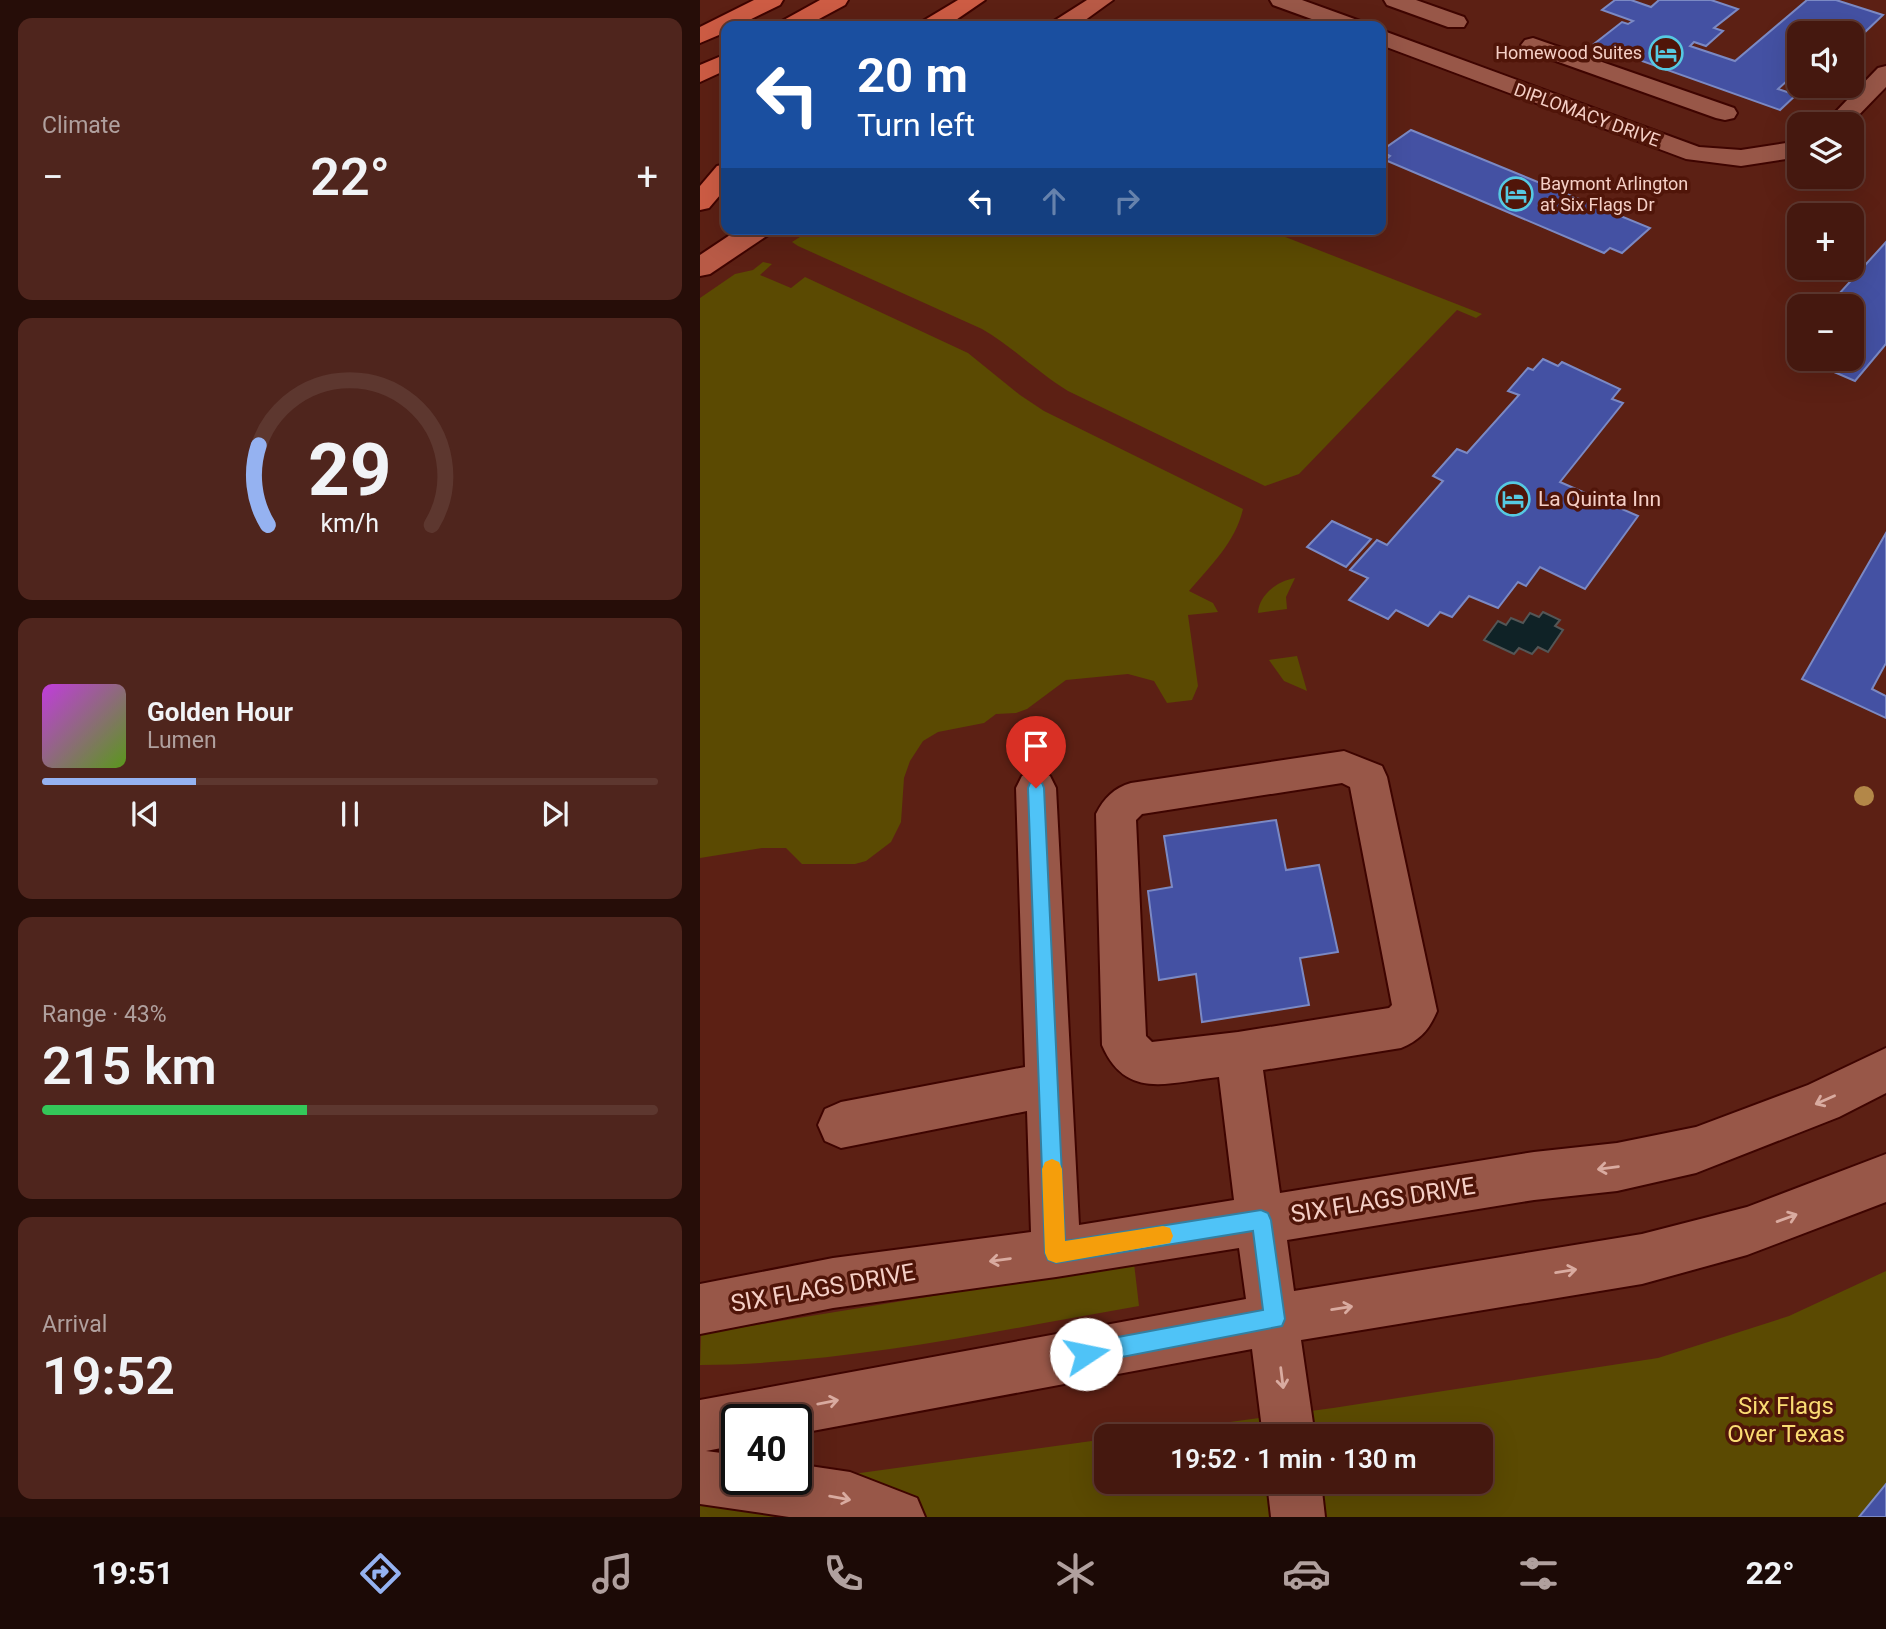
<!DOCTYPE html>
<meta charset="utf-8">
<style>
:root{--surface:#45180f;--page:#4f251d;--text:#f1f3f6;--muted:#b0a09e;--line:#5d372f;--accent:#95b2f1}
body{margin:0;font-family:Roboto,sans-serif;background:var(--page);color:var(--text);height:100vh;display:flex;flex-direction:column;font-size:26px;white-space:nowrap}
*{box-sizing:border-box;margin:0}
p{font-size:23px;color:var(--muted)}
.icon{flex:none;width:38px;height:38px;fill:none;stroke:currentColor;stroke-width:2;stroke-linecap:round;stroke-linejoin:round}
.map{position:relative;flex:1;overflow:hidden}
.drawer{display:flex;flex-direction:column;gap:18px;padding:18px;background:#260d08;width:700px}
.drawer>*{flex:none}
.top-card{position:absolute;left:21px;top:21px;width:665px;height:214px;border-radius:14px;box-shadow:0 7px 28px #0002,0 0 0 2px var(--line);background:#1a4fa0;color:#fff;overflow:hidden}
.buttons{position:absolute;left:1087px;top:21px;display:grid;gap:14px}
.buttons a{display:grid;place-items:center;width:77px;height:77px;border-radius:14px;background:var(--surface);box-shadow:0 7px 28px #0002,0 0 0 2px var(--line);font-size:35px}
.speed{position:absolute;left:21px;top:1404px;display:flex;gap:14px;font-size:35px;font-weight:700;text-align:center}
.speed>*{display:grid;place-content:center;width:91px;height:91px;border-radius:50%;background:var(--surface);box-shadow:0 7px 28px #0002,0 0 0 2px var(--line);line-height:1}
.speed .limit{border:4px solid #111;border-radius:10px;background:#fff;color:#111}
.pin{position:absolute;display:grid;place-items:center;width:60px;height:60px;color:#fff;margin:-72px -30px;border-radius:50% 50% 50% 0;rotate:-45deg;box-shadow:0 0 7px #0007}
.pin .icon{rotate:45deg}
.me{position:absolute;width:77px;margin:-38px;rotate:79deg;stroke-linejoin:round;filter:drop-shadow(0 0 5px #0008)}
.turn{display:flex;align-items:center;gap:24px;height:147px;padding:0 21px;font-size:32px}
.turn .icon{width:91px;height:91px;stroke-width:2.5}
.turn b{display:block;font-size:49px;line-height:60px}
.lanes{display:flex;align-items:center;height:66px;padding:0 21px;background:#0003;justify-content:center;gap:35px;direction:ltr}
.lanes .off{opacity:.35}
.big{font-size:52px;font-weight:600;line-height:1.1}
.drawer .widget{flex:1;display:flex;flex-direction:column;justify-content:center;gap:10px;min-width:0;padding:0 24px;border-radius:14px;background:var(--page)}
.drawer .dial{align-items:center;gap:0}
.dial svg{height:182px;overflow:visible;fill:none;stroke:var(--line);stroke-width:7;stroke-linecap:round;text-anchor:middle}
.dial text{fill:var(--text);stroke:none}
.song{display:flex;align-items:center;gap:21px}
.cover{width:84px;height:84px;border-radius:10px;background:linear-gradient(135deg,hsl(290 70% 55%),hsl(90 70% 35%))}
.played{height:7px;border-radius:4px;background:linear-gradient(90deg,var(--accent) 25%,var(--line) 25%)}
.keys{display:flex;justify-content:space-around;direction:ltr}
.heat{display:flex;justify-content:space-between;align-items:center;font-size:38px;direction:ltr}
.charge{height:10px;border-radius:5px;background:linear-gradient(90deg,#34c759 43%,var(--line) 0)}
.trip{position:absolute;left:394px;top:1424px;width:399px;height:70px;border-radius:14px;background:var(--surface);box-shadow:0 7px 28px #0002,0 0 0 2px var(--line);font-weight:600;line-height:70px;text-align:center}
.tabs{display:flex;height:112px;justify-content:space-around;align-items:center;background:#1c0a06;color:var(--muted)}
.tabs .icon{width:49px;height:49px}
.tabs .selected{color:var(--accent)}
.tabs b{font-size:32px;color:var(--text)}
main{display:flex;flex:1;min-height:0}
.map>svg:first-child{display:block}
.green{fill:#5b4a02}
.water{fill:#0f2226;stroke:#545656;stroke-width:2}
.building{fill:#4451a3;stroke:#7b89c4;stroke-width:2}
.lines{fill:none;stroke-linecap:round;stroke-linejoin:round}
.minor-casing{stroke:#3e0400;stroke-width:4}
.major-casing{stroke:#3e0400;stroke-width:4}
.highway-casing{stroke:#3e0400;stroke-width:4}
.minor{fill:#985748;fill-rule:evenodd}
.major{fill:#b85a46;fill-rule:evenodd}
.highway{fill:#cd5c44;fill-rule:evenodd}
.tree{fill:#b38748}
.oneway{stroke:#d9aba0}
.route{fill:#4fc3f7;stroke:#337fa1;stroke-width:2}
.slow{fill:#f59e0b}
.labels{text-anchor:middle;stroke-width:7;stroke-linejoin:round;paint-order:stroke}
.far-poi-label{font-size:18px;fill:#f5cfc6;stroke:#501509;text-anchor:end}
.far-street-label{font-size:18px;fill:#f5cfc6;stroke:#501509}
.poi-label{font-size:21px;fill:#f5cfc6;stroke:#501509;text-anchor:start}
.near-street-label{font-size:24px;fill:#f5cfc6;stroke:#501509}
.near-park-label{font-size:24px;fill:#fadc73;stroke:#501509}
</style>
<main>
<section class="drawer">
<div class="widget"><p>Climate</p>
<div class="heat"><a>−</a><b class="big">22°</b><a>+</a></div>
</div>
<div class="widget dial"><svg viewBox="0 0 100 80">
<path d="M14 69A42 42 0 1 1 86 69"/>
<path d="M14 69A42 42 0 0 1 10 34" stroke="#95b2f1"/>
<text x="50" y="56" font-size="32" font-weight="700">29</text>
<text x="50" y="72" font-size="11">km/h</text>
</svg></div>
<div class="widget">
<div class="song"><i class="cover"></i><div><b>Golden Hour</b><p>Lumen</p></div></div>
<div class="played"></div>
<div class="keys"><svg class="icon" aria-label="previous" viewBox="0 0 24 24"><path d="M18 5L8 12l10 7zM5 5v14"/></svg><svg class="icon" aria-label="pause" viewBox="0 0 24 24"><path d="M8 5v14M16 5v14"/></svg><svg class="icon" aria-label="next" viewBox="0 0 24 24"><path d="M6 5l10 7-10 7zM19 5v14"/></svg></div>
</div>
<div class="widget"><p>Range · 43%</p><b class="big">215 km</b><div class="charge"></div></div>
<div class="widget"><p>Arrival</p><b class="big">19:52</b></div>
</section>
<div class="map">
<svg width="1186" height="1517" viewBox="0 0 1186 1517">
<rect width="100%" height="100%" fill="#5c2014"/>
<g class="green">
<path d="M105 229H565L782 314 776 318 757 310 599 474 565 486 368 391C337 372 313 347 282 329L98 246 92 242 103 235Z"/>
<path d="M63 262 72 264 60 275 91 288 105 277 268 353 320 395 344 411 543 509C535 543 511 565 489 591L513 603 518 612 488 615 498 686 492 700 467 703 454 681 428 674 366 680 327 709 316 713 296 714 284 723 238 732 223 741 210 761 204 778 201 822 191 842 166 861 155 864H102L86 848H62L0 858V298L35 274 53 270Z"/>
<path d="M595 578 586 597 587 609 558 613C559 595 577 581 595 578Z"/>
<path d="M597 656 607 691 584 681 569 660Z"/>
<path d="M434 1263 439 1306C294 1331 147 1364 0 1365L1 1334Z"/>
<path d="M1186 1271V1517H0V1495L406 1439V1482H780V1437H420L633 1408 958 1358 1089 1316Z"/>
</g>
<path class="water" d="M843 612 860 620 855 626 863 630 848 652 838 647 832 654 819 648 814 654 784 640 798 621 806 625 811 618 823 623 830 613 839 617Z"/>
<g class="building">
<path d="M915 0H931L951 7 959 0H1011L1038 9 1014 28 1023 31 1006 46 994 42 990 46 1035 61 1107 0H1136L1183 15 1165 32 1147 26 1139 33H1099V70L1078 89 1096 95 1080 110 894 44 922 22 928 24 933 21 902 10Z"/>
<path d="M711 130 950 228 922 253 910 248 904 253 685 160 690 156 681 151Z"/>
<path d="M1186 242V344L1155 381 1104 359H1152V306H1128Z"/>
<path d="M843 359 858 366 862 362 920 389 912 399 923 403 860 482 938 516 885 589 840 567 826 586 818 582 798 608 769 596 752 617 740 612 728 626 696 610 688 619 649 600 668 578 650 570 677 540 687 545 743 481 733 476 757 449 767 453 819 395 808 391 828 368 833 370Z"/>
<path d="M632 521 671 539 646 567 607 547Z"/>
<path d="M1186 533V663L1172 689 1186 696V718L1102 679Z"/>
<path d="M576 820 586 870 619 865 638 952 600 958 609 1005 502 1022 496 974 459 980 448 891 472 887 464 836Z"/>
<path d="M1186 1484V1517H1159Z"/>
</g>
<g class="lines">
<defs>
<g id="minor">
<path d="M570 0H602L660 21 664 26H631L573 5Z"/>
<path d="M684 0H716L764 17 767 22 764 27H748L687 5Z"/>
<path d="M681 30 999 147 1041 150 1099 141V157L1041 166 986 159 681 45Z"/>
<path d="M833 38 1034 108 1037 113 1034 118 1025 120 1016 118 825 50 821 45 825 40Z"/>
<path d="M1186 66V87L1150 124H1124L1178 68Z"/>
<path d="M644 751 682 766 687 777 737 1011C729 1030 720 1040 701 1048L563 1070 580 1193 834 1152 917 1143 996 1127 1108 1085 1186 1048V1093L1139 1117 996 1173 917 1191 834 1200 587 1240 594 1291 942 1234 1047 1207 1186 1154V1202L1047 1255 942 1284 601 1340 615 1437H563L552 1349 96 1434V1419H37V1445L6 1451 37 1455V1479H96V1464L150 1472 217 1498 225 1517H89L0 1504V1400L546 1299 539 1248 356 1277 133 1308 0 1334V1284L133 1258 331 1232 327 1111 141 1148 125 1141 118 1125 125 1109 141 1102 325 1067 316 788 322 776 336 772 350 776 356 788 379 1225 534 1200 519 1077C469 1082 426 1101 402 1045L396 814C404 798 414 788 431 783ZM642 783 650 787 692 1005 689 1008 538 1032 452 1042 446 1036 436 820 442 814Z"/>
<path d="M567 1482H621L625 1517H571Z"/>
</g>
<g id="major">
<path d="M387 0H413L377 26H351L354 21Z"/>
<path d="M39 229H71L68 235 10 274 0 276V255Z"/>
</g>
<g id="highway">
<path d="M54 0H83L80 5 37 26H26V32L0 43V27Z"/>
<path d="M120 0H148L145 5 106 26H78L82 21Z"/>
<path d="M258 0H285L247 26H219L223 21Z"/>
<path d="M26 54V70L0 82V65Z"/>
<path d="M26 164V188L9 208 0 210V186L17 166Z"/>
</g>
</defs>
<use href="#minor" class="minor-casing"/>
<use href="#major" class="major-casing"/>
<use href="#highway" class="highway-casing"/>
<use href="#minor" class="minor"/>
<use href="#major" class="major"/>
<use href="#highway" class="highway"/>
</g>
<circle class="tree" cx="1164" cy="796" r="10"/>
<defs><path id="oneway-shaft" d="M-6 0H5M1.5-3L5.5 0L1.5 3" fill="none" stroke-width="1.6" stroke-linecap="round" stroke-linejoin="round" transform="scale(1.75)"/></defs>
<g class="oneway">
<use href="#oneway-shaft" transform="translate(1125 1100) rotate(156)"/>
<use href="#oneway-shaft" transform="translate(908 1168) rotate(173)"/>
<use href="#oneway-shaft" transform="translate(1087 1218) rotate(-20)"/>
<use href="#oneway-shaft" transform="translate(300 1260) rotate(172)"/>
<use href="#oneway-shaft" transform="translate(866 1271) rotate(-9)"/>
<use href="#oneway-shaft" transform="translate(642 1308) rotate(-9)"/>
<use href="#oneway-shaft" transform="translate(582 1378) rotate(83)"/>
<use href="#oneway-shaft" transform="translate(128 1402) rotate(-11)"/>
<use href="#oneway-shaft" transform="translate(140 1498) rotate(10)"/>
</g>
<path class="route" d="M336 781 342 783 344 788 365 1241 561 1210 568 1213 571 1220 585 1319 582 1326 386 1364 379 1361 376 1354 379 1346 386 1343 563 1310 553 1231 356 1263 348 1260 345 1253 328 788 330 783Z"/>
<path class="slow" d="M352 1159 359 1162 362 1169 365 1241 463 1226 470 1228 473 1236 470 1243 356 1263 348 1260 345 1253 342 1169 345 1162Z"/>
<defs>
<symbol id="hotel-ring" viewBox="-11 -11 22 22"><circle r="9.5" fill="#501509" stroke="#56c9e1" stroke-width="1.5"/><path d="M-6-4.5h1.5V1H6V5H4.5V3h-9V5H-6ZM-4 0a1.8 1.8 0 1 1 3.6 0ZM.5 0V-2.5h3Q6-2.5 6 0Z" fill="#56c9e1"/></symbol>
</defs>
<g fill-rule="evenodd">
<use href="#hotel-ring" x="947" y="34" width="38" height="38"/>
<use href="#hotel-ring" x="797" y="175" width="38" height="38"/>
<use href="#hotel-ring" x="794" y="480" width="38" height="38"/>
</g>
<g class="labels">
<g class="far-poi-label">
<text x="942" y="59">Homewood Suites</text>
<text x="840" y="190" text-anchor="start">Baymont Arlington<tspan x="840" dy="21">at Six Flags Dr</tspan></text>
</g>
<g class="far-street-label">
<text transform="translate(887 115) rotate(20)" y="6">DIPLOMACY DRIVE</text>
</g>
<g class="poi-label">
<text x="838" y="506">La Quinta Inn</text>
</g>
<g class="near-street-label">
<text transform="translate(683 1200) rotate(-9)" y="8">SIX FLAGS DRIVE</text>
<text transform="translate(123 1288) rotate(-10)" y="8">SIX FLAGS DRIVE</text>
</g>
<g class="near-park-label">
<text x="1086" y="1414">Six Flags<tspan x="1086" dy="28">Over Texas</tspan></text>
</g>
</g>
</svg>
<div class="buttons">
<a><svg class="icon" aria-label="sound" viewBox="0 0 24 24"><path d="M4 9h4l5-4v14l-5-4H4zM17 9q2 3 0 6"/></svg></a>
<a><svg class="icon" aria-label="layers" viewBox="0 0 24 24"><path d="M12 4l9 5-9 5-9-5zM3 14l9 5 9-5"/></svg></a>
<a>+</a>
<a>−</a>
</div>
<div class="speed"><div class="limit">40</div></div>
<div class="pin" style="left:336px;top:788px;background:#d93025"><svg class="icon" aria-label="arrive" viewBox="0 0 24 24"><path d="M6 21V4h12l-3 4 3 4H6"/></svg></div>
<svg class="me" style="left:386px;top:1354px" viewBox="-20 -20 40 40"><circle r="19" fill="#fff"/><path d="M0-13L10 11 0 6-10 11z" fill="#4fc3f7"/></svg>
<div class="trip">19:52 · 1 min · 130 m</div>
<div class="top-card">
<div class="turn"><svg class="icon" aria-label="left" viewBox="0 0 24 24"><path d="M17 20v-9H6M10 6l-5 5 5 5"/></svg><div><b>20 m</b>Turn left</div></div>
<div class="lanes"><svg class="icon" aria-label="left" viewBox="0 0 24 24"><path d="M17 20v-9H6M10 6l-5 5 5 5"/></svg><svg class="icon off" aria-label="ahead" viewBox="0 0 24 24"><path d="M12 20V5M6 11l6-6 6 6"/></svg><svg class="icon off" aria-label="right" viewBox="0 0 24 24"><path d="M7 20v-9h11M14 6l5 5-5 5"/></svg></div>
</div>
</div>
</main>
<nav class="tabs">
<b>19:51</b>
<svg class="icon selected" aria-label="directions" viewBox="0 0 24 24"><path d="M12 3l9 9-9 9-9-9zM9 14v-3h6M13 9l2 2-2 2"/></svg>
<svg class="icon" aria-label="music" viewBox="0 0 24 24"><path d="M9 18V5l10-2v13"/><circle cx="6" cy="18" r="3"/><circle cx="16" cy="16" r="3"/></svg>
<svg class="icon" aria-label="phone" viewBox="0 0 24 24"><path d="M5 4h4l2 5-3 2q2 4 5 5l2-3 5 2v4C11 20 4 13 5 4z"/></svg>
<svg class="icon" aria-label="climate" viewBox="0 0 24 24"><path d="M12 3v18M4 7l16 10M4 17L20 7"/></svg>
<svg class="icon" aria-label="car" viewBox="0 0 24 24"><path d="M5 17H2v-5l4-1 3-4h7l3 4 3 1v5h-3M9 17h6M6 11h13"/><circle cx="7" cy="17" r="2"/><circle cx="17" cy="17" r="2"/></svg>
<svg class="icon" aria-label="filters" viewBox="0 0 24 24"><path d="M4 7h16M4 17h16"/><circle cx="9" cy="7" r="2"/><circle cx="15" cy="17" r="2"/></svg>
<b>22°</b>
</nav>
